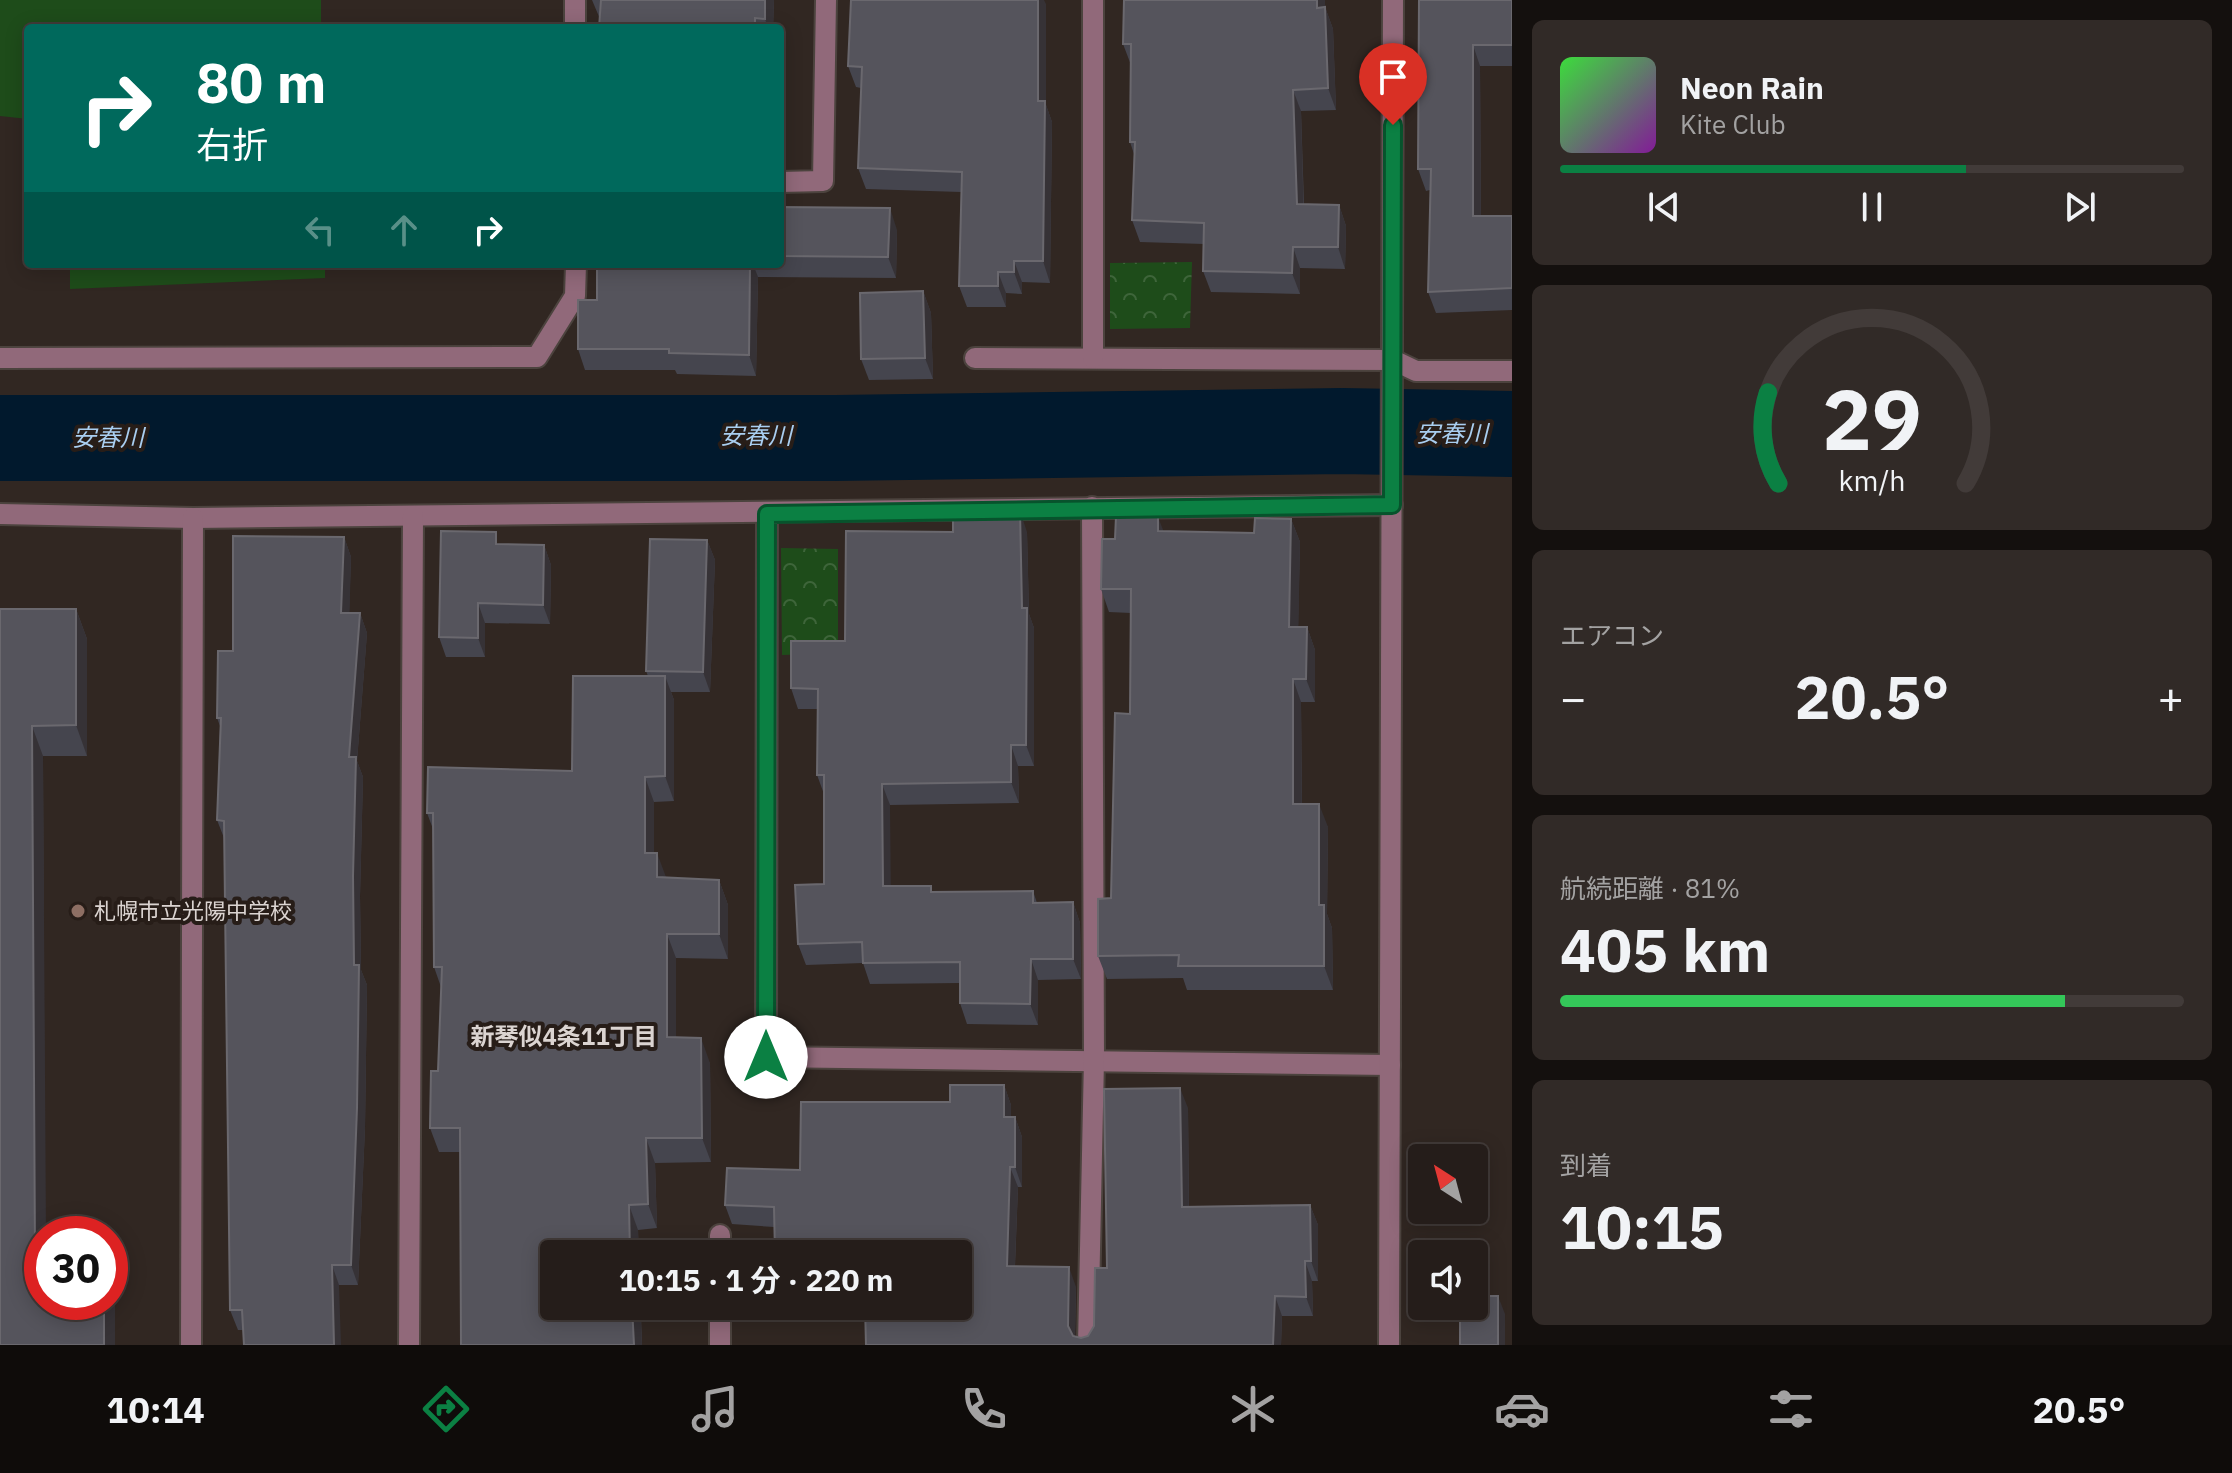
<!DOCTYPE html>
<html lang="ja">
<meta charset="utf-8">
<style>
:root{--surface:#251d1a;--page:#312a27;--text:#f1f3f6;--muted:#a3a2a2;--line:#423b39;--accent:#0b8043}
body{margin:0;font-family:"IBM Plex Sans","Noto Sans JP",sans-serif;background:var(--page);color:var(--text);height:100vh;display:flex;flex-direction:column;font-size:30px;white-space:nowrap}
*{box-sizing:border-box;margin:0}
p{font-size:26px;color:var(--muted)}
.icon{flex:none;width:44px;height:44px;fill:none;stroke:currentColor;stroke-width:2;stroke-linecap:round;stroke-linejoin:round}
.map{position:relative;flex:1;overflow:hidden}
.panel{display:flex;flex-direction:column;gap:20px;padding:20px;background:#14100e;width:720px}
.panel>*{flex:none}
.hud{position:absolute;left:24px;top:24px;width:760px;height:244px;border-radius:8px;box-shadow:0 4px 20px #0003,0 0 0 2px var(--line);background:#00695c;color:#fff;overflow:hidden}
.needle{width:52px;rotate:324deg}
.tools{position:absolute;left:1408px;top:1144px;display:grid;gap:16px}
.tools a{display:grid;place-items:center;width:80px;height:80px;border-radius:8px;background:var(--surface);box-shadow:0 4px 20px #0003,0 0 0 2px var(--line);font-size:40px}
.speed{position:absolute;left:24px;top:1216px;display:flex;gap:16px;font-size:40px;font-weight:700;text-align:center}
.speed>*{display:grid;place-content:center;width:104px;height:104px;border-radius:50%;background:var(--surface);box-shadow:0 4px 20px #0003,0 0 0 2px var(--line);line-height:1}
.speed .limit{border:12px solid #d22;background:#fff;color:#111}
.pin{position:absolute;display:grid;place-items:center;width:68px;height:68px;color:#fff;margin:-82px -34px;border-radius:50% 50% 50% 0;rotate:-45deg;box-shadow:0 0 8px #0007}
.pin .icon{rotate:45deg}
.me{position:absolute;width:88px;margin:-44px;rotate:0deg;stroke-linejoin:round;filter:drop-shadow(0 0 6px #0008)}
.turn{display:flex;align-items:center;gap:28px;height:168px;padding:0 40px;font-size:36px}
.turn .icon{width:104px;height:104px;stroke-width:2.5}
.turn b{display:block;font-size:56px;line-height:68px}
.lanes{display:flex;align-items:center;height:76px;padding:0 40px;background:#0003;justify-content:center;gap:40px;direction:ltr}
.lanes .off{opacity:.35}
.big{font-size:60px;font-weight:700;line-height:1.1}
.panel .tile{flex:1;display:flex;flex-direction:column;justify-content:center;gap:12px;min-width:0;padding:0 28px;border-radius:12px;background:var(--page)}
.panel .dial{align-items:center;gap:0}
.dial svg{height:208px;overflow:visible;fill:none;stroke:var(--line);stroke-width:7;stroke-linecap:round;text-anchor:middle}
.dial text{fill:var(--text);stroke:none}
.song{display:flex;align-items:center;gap:24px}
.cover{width:96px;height:96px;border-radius:12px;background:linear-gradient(135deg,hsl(120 70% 55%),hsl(290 70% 35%))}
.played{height:8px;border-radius:4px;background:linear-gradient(90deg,var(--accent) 65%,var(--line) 65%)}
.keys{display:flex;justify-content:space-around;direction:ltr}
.heat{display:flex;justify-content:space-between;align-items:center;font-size:44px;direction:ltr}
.charge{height:12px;border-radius:6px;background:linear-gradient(90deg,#34c759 81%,var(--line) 0)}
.trip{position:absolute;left:540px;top:1240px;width:432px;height:80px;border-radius:8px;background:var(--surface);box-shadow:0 4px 20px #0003,0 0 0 2px var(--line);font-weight:700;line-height:80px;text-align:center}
.tab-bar{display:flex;height:128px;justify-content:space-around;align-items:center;background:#0f0c0a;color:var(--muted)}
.tab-bar .icon{width:56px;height:56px}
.tab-bar .active{color:var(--accent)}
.tab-bar b{font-size:36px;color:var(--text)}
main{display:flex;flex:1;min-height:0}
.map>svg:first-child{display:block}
.park{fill:url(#park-crowns)}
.garden{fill:#1e4c1a}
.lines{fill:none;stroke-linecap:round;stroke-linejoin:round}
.river{stroke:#01192d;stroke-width:86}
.minor-casing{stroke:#4c433e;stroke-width:24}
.minor{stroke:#91697a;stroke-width:20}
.wall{fill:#45454e}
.shaded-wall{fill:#363236}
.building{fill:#55545c;stroke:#6a686e;stroke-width:2}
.route-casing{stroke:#07532c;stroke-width:20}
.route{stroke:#0b8043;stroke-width:14}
.education-dot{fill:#8d6e63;stroke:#271d18;stroke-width:3}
.labels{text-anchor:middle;stroke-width:8;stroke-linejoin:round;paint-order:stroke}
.poi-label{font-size:22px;fill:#dbd4d1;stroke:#271d18;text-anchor:start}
.water-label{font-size:24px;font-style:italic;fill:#a9cef0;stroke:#271d18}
.neighbourhood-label{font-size:24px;font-weight:bold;fill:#dbd4d1;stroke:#271d18}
</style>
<main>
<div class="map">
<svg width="1512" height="1345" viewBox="0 0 1512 1345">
<defs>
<pattern id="park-crowns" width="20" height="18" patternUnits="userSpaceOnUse" patternTransform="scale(2)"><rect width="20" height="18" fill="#1e4c1a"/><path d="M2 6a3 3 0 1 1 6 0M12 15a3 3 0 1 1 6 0" fill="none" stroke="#3e653a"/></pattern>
</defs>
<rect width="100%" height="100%" fill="#312722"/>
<g class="park">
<path d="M1192 262 1190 328 1110 329V263Z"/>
<path d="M781 548 838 549V653L782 655Z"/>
</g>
<g class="garden">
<path d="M0 0H321V28H28V119L0 116Z"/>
<path d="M70 264H325V278L70 289Z"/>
</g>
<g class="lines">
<path class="river" d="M0 438H835L1342 431 1512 434"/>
<defs>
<g id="minor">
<path d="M575 0V28"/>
<path d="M780 182 823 181 826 0"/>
<path d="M0 358 537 357 575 296 576 264"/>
<path d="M975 358 1393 360 1416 371H1512"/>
<path d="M1093 358V0"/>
<path d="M0 514 193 518 1392 505"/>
<path d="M767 514 766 1057 1390 1065"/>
<path d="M720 1254V1235"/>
<path d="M191 1345 193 518"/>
<path d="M409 1345 413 516"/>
<path d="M720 1345V1306"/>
<path d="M1088 1345 1094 1059 1092 507"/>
<path d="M1389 1345 1393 0"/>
</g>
</defs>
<use href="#minor" class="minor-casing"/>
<use href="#minor" class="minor"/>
</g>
<g class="wall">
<path d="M592 0H774L773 28H599L600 19Z"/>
<path d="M1419 0H1512V66H1480L1481 216H1512V310L1436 313 1428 292 1430 190 1426 191 1418 169Z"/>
<path d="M1046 4V105L1052 122 1050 283 1022 282V294L1006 293V307H967L959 286 961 192 866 189 858 168 861 88 856 87 848 66Z"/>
<path d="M1325 7 1333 29 1336 110 1301 111 1304 204 1339 205 1346 226 1345 269 1300 268V294L1211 292 1203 271 1204 244 1140 242 1132 220 1134 154 1130 142 1131 65 1123 44Z"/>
<path d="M780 207 897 230 896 278 758 277 756 376 677 374 675 370H585L578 349 597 300V264H780Z"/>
<path d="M923 291 931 313 933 379 869 380 861 359Z"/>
<path d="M1291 519 1300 542 1298 627H1307L1315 650V702H1301L1302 804 1328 827 1327 914 1332 928 1333 990H1187L1183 978 1107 979 1098 956 1111 898 1130 714 1131 613 1109 612 1101 589 1115 539 1163 531 1254 533Z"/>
<path d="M953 532H1027L1029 614 1034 628V766H1018L1019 803 890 805V886L933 892 1033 891 1037 903 1073 902 1080 923 1081 979 1038 980V1025L967 1024 960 1003V983L870 984 863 963 806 965 798 944 824 884V794L817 775 818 709H798L791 688 845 641Z"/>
<path d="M344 537 351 557 349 613H360L367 633 357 761 363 777 360 896 361 970 367 985 365 1128 358 1285H339L243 1330H238L230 1310 224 838 217 820 220 726 217 718Z"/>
<path d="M707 540 715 560 710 692H671L674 700V801L654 802V853L666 878 719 880 728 905V959L676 958V1037L710 1063 711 1162 655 1163 657 1228 638 1230 642 1345H461L460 1152H439L430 1128 438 1071 441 987 434 967 433 829 427 813 572 771 648 676 646 671Z"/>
<path d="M500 544 544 545 551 565 550 624 485 623V657H446L439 637Z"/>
<path d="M0 609H76L87 639V756H43L45 1234H42V1302H110V1270L115 1284V1345H0Z"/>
<path d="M1004 1085 1011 1105V1117H1015L1022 1137V1187H1018L1015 1266 1076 1287 1075 1336 1081 1338 1088 1336 1094 1326 1107 1268 1188 1108 1189 1207 1310 1205 1318 1225V1281H1312L1313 1316H1282L1281 1345H866L958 1306 774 1227 732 1224 725 1205 950 1102Z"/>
</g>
<g class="shaded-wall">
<path d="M765 0H774L773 28H768L765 19Z"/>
<path d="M1038 0H1044L1046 4V105L1052 122 1050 283 1043 261 1038 101Z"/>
<path d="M1317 0H1325V7L1333 29 1336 110 1328 88 1317 8Z"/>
<path d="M1473 45 1480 66 1481 238 1473 216Z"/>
<path d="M1293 90 1301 111 1304 225 1297 204Z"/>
<path d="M1339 205 1346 226 1345 269 1338 247Z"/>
<path d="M890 208 897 230 896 278 888 257Z"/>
<path d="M1293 247 1300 268V294L1292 273Z"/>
<path d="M1014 261 1022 282V294L1014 272Z"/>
<path d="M750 264H753L758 277 756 376 749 355Z"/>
<path d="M998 272 1006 293V307L998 286Z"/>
<path d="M923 291 931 313 933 379 925 358Z"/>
<path d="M1020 511 1027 532 1029 614 1034 628V766L1026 745Z"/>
<path d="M1158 517 1167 540 1158 531Z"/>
<path d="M1291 519 1300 542 1298 650 1289 627Z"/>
<path d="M344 537 351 557 349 633 341 613Z"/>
<path d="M707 540 715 560 710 692 703 672Z"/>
<path d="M544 545 551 565 550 624 543 605Z"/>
<path d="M478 603 485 623V657L478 638Z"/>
<path d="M76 609 87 639V756L76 725Z"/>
<path d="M360 613 367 633 357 761 363 777 360 896 361 970 367 985 365 1128 358 1285 351 1265 354 965 349 757Z"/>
<path d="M1307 627 1315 650V702L1306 679Z"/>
<path d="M665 676 674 700V801L665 776Z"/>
<path d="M1293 679 1301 702 1302 827 1293 804Z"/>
<path d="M32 726 43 756 46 1234H42V1274L35 1254Z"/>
<path d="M1011 745 1018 766 1019 803 1011 782Z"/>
<path d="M645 777 654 802V878L645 853Z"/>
<path d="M882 784 890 805 891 907 883 886Z"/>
<path d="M1319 804 1328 827 1327 914 1332 928 1333 990 1324 966 1319 905Z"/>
<path d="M657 853 666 877H657Z"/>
<path d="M719 880 728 905V959L719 934Z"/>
<path d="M1073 902 1080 923 1081 979 1073 959Z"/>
<path d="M667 934 676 958V1061L667 1037Z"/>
<path d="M1031 959 1038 980V1025L1030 1004Z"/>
<path d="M701 1038 710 1063 711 1162 702 1138Z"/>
<path d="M1004 1085 1011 1105V1137L1004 1117Z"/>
<path d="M1180 1088 1188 1108 1189 1226 1182 1207Z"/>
<path d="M1015 1117 1022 1137V1187L1015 1167Z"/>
<path d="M646 1138 655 1163 657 1228 648 1204Z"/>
<path d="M1010 1167 1018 1187 1014 1286 1007 1266Z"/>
<path d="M629 1205 638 1230V1254H630Z"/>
<path d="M1310 1205 1318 1225V1281L1311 1261Z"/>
<path d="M1305 1261 1312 1281 1313 1316 1306 1297Z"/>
<path d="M332 1265 339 1285 341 1345H334Z"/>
<path d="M1069 1267 1076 1287 1075 1345 1068 1326Z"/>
<path d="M110 1270 115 1284V1345H104V1302H110Z"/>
<path d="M1275 1296 1282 1316 1281 1345H1273Z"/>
<path d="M1498 1296 1505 1314V1345H1498Z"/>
<path d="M632 1306H640L642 1345H634Z"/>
</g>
<g class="building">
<path d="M601 0H765V19L755 18V28H599Z"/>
<path d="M851 0H1038V101H1045L1043 261H1014V272H998V286H959L962 172 858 168 862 67 848 66Z"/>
<path d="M1124 0H1317V8L1325 7 1328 88 1293 90 1297 204 1339 205 1338 247H1293L1292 273 1203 271 1204 223 1132 220 1135 142H1130L1131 44H1123Z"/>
<path d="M1419 0H1512V45H1473V216H1512V288L1428 292 1431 169H1418Z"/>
<path d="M780 207 890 208 888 257 780 256Z"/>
<path d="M597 264H750L749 355 669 353V349H578V300H597Z"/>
<path d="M923 291 925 358 861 359 860 293Z"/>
<path d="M1020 511 1022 608H1027L1026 745H1011V782L882 784 883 886H931V892L1033 891V903L1073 902V959H1031L1030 1004 960 1003V962L863 963 862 942 798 944 795 885 824 884V775H817L818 689 791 688V641H845L846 531 953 532V513Z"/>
<path d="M1116 516 1158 517V531L1254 533 1255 518 1291 519 1289 627H1307L1306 679H1293V804H1319V905H1324V966H1178L1179 955 1098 956V899L1111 898 1115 713 1130 714 1131 589H1101L1102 539H1115Z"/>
<path d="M441 531 496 532V544L544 545 543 605 478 603V638L439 637Z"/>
<path d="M233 536 344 537 341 613H360L349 757H356L353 876 354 965H359L357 1108 351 1265H332L334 1345H244L242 1310H230L224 821 217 820 221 718H217L218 651H233Z"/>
<path d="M650 539 707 540 703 672 646 671Z"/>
<path d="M0 609H76V725L32 726 35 1254H42V1302H104V1345H0Z"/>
<path d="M573 676H665V776L645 777V853H657V877L719 880V934H667V1037L701 1038 702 1138H646L648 1204 629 1205 630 1254H554V1306H632L634 1345H461L460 1128H430L431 1071H438L442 967H434L433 813H427L428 767 572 771Z"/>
<path d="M950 1085H1004V1117H1015V1167H1010L1007 1266 1069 1267 1068 1326 1073 1336 1081 1338 1088 1336 1094 1326 1095 1268H1107L1104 1089 1180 1088 1182 1207 1310 1205 1311 1261H1305L1306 1297 1275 1296 1273 1345H866L865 1306H958V1254H775L774 1207 725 1205 727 1168 800 1170 801 1102H950Z"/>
<path d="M1474 1296H1498V1345H1460V1306H1474Z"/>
</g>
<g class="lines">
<defs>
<path id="route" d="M766 1057 767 514 1392 505 1393 125"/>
</defs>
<use href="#route" class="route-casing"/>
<use href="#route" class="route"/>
</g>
<circle class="education-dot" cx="78" cy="911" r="8"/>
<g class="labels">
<g class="poi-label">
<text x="94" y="919">札幌市立光陽中学校</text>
</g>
<g class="water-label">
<text x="1452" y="442">安春川</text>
<text x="756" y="444">安春川</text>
<text x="108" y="446">安春川</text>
</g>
<g class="neighbourhood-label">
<text x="564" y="1045">新琴似4条11丁目</text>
</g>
</g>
</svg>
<div class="tools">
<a><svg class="needle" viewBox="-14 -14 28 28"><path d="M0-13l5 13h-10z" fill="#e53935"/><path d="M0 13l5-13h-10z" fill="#a3a2a2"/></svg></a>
<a><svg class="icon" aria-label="sound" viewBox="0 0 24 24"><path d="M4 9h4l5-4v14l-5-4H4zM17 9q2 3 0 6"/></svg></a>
</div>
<div class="speed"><div class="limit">30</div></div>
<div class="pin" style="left:1393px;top:125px;background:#d93025"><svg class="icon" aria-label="arrive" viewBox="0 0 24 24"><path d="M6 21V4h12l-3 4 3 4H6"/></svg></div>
<svg class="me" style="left:766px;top:1057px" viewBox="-20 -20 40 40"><circle r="19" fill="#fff"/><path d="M0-13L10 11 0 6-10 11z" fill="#0b8043"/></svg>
<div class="trip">10:15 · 1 分 · 220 m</div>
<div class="hud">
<div class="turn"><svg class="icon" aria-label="right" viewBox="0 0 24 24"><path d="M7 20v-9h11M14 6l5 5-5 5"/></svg><div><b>80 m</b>右折</div></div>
<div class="lanes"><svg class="icon off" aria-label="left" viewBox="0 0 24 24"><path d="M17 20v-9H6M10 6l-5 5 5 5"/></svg><svg class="icon off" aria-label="ahead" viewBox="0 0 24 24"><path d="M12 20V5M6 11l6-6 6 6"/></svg><svg class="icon" aria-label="right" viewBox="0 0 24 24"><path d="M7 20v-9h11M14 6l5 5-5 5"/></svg></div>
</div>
</div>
<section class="panel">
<div class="tile">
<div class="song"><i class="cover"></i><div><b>Neon Rain</b><p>Kite Club</p></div></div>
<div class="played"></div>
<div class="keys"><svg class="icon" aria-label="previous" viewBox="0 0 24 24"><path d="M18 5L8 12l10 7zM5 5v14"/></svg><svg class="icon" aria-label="pause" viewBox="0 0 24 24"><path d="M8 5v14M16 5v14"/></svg><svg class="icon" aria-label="next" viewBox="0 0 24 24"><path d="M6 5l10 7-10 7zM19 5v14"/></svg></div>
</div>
<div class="tile dial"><svg viewBox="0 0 100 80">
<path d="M14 69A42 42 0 1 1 86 69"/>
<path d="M14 69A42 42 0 0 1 10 34" stroke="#0b8043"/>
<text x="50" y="56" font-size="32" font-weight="700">29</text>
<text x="50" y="72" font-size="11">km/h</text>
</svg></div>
<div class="tile"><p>エアコン</p>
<div class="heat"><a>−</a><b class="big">20.5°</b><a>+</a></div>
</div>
<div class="tile"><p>航続距離 · 81%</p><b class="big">405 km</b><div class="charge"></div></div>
<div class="tile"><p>到着</p><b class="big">10:15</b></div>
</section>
</main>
<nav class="tab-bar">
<b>10:14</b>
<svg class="icon active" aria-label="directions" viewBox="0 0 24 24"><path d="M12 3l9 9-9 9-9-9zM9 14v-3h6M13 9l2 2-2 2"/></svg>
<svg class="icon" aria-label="music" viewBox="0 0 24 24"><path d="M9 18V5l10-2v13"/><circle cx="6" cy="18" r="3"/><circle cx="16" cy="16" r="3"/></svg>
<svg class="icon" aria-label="phone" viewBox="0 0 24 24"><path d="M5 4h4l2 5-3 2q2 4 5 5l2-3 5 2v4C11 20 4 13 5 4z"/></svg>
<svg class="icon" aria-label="climate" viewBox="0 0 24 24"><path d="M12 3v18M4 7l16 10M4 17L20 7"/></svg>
<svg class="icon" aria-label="car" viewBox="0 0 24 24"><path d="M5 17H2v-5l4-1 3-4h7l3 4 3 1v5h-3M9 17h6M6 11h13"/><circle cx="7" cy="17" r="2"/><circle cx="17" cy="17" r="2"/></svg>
<svg class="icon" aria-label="filters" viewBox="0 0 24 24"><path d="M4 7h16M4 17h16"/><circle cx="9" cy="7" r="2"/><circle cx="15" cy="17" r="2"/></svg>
<b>20.5°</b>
</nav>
